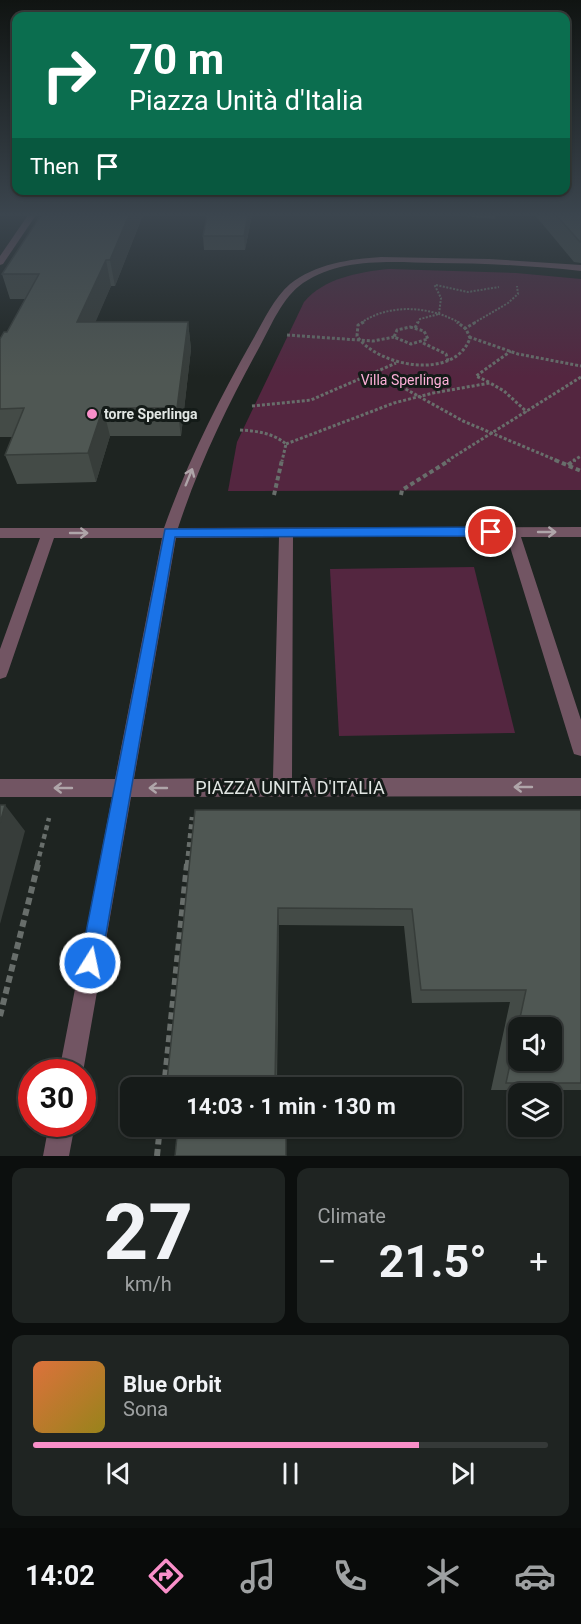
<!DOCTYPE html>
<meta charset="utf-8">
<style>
:root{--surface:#161b19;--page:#1f2422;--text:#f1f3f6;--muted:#9ea1a2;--line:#353938;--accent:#f98fc9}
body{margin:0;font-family:Roboto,sans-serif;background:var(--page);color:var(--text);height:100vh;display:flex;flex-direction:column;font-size:22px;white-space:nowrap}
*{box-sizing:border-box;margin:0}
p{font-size:20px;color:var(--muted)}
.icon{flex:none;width:33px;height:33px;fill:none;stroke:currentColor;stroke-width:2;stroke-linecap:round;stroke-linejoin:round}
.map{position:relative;height:1156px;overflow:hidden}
.drawer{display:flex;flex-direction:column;gap:12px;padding:12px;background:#0c0f0e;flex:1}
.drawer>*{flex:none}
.banner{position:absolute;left:12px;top:12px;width:558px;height:183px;border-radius:12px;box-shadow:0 2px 4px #0004,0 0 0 2px var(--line);background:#0b6e4f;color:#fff;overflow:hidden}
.tools{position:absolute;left:508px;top:1017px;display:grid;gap:12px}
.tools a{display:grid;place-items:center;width:54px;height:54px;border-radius:12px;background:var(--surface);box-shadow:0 2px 4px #0004,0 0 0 2px var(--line);font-size:30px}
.speed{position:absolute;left:18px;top:1059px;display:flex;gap:12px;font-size:30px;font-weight:700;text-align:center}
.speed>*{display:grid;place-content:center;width:78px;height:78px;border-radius:50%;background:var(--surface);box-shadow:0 2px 4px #0004,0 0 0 2px var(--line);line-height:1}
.speed .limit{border:9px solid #d22;background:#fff;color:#111}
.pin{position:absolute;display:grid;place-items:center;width:51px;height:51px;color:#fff;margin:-26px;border:3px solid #fff;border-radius:50%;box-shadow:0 2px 6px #0007}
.me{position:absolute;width:66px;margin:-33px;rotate:10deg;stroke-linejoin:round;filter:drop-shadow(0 0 4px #0008)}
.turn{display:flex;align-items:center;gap:21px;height:126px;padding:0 18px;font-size:27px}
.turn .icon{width:78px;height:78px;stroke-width:2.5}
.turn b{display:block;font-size:42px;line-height:51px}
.then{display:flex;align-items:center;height:57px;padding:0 18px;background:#0003;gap:12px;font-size:22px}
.big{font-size:45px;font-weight:700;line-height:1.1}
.drawer .tile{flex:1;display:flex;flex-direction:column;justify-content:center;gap:9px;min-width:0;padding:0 21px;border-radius:12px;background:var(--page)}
.drawer .dial{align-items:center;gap:0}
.dial b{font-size:78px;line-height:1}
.song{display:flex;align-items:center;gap:18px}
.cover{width:72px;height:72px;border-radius:9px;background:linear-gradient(135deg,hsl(20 70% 55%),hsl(50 70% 35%))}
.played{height:6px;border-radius:3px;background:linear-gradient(90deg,var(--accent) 75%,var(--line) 75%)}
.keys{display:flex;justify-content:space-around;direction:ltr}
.heat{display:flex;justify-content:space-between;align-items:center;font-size:33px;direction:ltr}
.drawer .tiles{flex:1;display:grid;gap:12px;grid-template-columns:1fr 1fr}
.tile:last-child{grid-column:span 2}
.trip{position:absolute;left:120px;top:1077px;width:342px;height:60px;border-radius:12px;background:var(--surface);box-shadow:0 2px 4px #0004,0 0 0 2px var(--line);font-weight:700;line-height:60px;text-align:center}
.tab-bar{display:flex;height:96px;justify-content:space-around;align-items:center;background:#090b0a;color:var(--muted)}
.tab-bar .icon{width:42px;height:42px}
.tab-bar .active{color:var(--accent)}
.tab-bar b{font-size:27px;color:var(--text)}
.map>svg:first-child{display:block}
.green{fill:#542640}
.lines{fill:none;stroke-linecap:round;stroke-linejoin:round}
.path-far4{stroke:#686e6b;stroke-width:2;stroke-dasharray:2 1.5;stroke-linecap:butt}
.path-far3{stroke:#686e6b;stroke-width:3;stroke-dasharray:3 2;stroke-linecap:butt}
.path-far2{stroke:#686e6b;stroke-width:4;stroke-dasharray:4.5 3;stroke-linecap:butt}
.path-far1{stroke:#686e6b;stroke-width:4.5;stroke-dasharray:5 4;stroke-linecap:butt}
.path{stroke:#686e6b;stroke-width:6;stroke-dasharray:7 4.5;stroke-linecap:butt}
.minor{fill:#725563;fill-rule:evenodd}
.wall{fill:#444b47}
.shaded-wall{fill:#373d3a}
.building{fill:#4f5753;stroke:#373d3a;stroke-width:1.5;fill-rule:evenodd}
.oneway{stroke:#afa5a9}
.route{fill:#1a73e8;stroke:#114b97;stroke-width:1.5}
.poi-dot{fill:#f98fc9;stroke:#141b18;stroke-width:2}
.labels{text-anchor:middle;stroke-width:6;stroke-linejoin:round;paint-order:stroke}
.far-park-label{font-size:14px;fill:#fdb0d8;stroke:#141b18}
.far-poi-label{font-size:14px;font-weight:bold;fill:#e1e6e3;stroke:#141b18;text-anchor:start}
.near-street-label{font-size:18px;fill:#e1e6e3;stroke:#141b18}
</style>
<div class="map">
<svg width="581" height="1156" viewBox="0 0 581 1156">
<rect width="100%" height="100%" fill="#1e2421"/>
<g class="green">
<path d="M389 269 516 273 581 279V490L228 491 237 442 304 302C324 278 359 272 389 269Z"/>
<path d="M474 567 515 733 339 736 330 569Z"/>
</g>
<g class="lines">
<g class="path-far4">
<path d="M436 285 468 292 499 287"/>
<path d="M361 323C389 303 430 306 460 323"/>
<path d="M418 323 420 319 439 314 441 298 434 284"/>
<path d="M474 323 508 303 518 294 517 286"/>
</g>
<g class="path-far3">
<path d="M364 322 358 325 357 336C378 367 455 381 470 338L466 329 457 322"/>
<path d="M410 327 424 331 428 339 411 344 394 337 397 330Z"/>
<path d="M415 328 418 322"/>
<path d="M464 329 476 322"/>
<path d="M287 335 373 341 394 337"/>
<path d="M469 337 518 354 581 366"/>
<path d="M423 343 446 354 448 361"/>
<path d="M375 372 463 421 558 461"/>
<path d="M489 382 476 376 511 351"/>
<path d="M252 406 311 400 396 363"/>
<path d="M240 430C257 431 273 433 286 444L282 461"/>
<path d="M286 444 394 403 433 393 490 383 504 391 527 412"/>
<path d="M447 461 581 377"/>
<path d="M573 461 581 456"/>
</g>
<g class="path-far2">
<path d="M555 460 581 471"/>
<path d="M568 465 575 460"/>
<path d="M274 495 282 460"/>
<path d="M401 495 402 490 450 460"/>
</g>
<g class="path-far1">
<path d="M37 865 49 818"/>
<path d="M187 865 192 817"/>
</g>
<g class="path">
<path d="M0 1016 38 864"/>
<path d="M164 1088 187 864"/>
<path d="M157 1156 160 1126"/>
</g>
<g class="minor">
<path d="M28 215H36L3 264 0 265V256Z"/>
<path d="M381 257 489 259 581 265V271C533 266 484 263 436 263 392 262 342 257 303 283 282 298 272 324 260 346 228 404 199 464 178 528L581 527V537H521L581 720V756L574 754 572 748 507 537H293L292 778H581V796L131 797 83 1072 82 1074V1072H59L112 797H0V779H115L162 538H54L8 672 6 677 0 679V649L40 538H0V528H164C187 463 218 401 252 341 263 322 273 299 290 284 315 264 350 259 381 257ZM279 537 273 778 134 779 176 538Z"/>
<path d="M49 1124H75L69 1156H43Z"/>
</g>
</g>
<g class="wall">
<path d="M41 215H143L115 286H111L95 322H188L191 349 181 436H110L96 482 17 484 5 455 13 437H0V339L7 332 25 299H10L2 274Z"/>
<path d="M252 215 245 250H204L203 236Z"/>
<path d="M451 215H496L495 219Z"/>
<path d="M535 215H581V263L574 262Z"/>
<path d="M195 810H581V1090H491L510 1002 412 1003 404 926 279 925 277 1083 287 1088H175L167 1081Z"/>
</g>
<g class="shaded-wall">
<path d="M129 215H143L115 286 110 260Z"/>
<path d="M248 215H252L245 250 244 236Z"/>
<path d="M106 260 111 286 84 349 77 322Z"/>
<path d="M188 322 191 349 181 436 177 408Z"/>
<path d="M103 408 110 436 96 482 88 453Z"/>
<path d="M5 805 25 831 0 924V823Z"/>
<path d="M278 908 279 925 276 1088 275 1083Z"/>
</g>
<g class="building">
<path d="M41 215H129L110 260H106L77 322H188L177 408H103L88 453 5 455 24 408 0 409V339L4 332H7L39 274H2Z"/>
<path d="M207 215H248L244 236H203Z"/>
<path d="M556 215H581V242H580Z"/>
<path d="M0 805H5L0 823Z"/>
<path d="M195 810H581V1083H506L526 990H421L412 909 278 908 275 1083 286 1082V1088H182V1082L167 1081ZM519 1028H552V1060H519Z"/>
<path d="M178 1126H286V1156H175Z"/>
</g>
<defs><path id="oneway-shaft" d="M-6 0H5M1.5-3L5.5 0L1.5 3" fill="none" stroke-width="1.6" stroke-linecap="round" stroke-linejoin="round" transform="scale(1.5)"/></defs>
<g class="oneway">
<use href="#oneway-shaft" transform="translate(189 477) rotate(-68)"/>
<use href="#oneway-shaft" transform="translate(547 532)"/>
<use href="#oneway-shaft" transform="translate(79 533)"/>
<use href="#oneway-shaft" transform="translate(523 787) rotate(180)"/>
<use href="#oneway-shaft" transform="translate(63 788) rotate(-180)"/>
<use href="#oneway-shaft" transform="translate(158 788) rotate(180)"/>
</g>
<linearGradient id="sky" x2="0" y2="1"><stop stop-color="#101412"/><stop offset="0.57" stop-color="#3b454e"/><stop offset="1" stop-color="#3b454e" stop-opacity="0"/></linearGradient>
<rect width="581" height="377" fill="url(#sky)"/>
<path class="route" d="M491 527 497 532 491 536 175 537 101 963 98 970 90 974 83 970 80 963 165 529Z"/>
<circle class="poi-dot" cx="92" cy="414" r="6"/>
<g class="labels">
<g class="far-park-label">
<text x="405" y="385">Villa Sperlinga</text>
</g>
<g class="far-poi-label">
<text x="104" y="419">torre Sperlinga</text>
</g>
<g class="near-street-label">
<text x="290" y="794">PIAZZA UNITÀ D'ITALIA</text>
</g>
</g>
</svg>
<div class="tools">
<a><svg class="icon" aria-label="sound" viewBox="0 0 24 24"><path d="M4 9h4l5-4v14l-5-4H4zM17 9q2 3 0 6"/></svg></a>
<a><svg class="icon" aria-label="layers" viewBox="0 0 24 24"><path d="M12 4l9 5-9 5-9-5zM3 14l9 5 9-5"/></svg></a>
</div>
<div class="speed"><div class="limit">30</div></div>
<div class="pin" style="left:491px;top:532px;background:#d93025"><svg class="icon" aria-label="arrive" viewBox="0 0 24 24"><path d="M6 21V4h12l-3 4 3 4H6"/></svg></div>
<svg class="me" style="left:90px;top:963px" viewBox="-20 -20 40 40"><circle r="17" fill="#1a73e8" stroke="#fff" stroke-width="3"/><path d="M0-11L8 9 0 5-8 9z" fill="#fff"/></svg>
<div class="trip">14:03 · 1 min · 130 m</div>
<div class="banner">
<div class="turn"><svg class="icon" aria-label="right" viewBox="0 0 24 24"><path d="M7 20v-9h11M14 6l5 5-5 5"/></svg><div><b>70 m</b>Piazza Unità d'Italia</div></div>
<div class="then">Then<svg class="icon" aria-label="arrive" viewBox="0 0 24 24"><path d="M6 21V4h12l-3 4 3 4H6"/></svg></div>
</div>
</div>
<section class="drawer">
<div class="tiles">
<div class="tile dial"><b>27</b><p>km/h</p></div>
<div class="tile"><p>Climate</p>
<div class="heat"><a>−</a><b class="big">21.5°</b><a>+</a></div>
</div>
<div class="tile">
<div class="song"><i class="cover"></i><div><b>Blue Orbit</b><p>Sona</p></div></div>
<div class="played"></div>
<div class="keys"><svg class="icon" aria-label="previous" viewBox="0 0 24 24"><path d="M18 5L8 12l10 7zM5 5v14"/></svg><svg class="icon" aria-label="pause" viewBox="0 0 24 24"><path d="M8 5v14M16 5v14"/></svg><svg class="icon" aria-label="next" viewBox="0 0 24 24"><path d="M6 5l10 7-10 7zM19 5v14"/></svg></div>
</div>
</div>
</section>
<nav class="tab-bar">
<b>14:02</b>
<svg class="icon active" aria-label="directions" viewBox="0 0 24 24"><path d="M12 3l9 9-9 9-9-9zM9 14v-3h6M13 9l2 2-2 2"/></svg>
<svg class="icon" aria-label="music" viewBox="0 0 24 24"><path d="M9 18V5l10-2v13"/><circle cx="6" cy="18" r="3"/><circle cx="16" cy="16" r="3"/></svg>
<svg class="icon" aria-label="phone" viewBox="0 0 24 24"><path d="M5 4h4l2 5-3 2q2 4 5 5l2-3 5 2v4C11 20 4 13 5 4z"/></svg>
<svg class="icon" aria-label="climate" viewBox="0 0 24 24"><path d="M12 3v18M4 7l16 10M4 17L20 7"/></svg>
<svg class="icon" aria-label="car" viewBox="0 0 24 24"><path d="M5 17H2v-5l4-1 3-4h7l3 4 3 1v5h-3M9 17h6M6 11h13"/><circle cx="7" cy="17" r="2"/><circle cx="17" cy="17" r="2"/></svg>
</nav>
